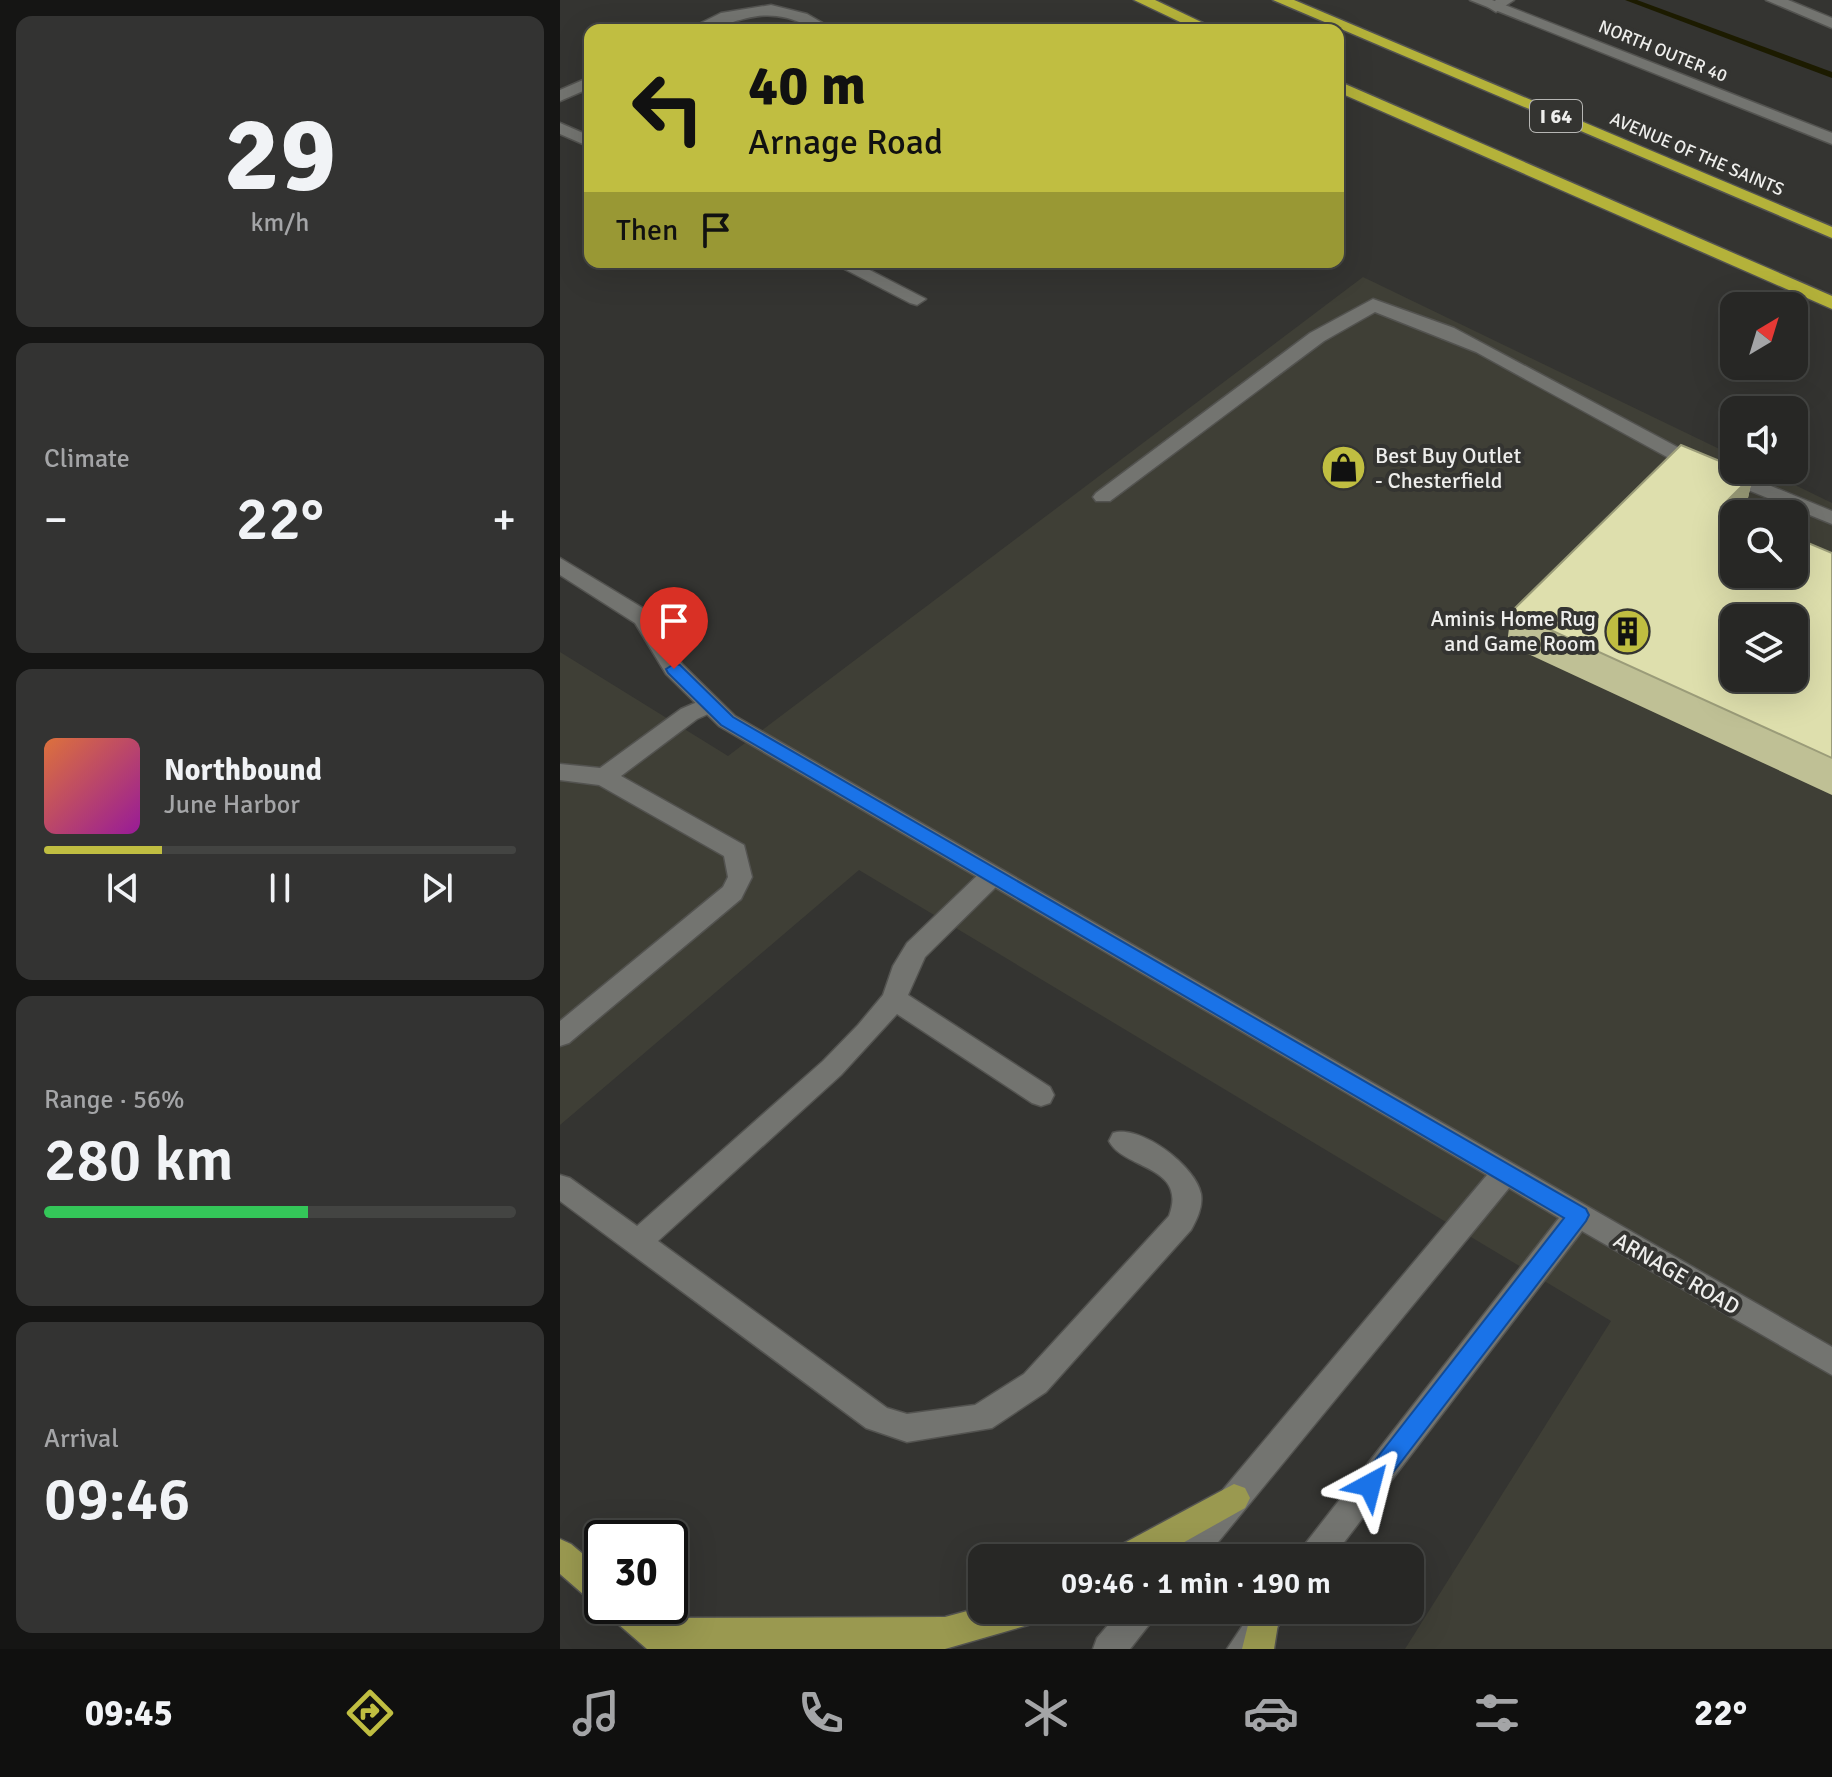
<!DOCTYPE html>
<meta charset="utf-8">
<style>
:root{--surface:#272725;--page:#333332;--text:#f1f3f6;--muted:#a4a5a7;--line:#434442;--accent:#c0be41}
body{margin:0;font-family:Signika,sans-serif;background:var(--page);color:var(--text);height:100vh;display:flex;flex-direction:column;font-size:30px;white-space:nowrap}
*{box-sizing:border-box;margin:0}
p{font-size:26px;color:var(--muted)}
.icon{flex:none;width:44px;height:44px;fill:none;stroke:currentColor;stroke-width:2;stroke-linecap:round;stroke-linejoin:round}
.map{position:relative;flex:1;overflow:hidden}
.details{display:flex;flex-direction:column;gap:16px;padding:16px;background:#151514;width:560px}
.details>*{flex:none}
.top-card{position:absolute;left:24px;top:24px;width:760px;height:244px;border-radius:16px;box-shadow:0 8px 32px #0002,0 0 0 2px var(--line);background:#c0be41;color:#111;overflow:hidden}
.needle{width:52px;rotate:38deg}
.buttons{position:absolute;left:1160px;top:292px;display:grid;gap:16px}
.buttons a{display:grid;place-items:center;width:88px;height:88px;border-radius:16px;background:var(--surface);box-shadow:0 8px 32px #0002,0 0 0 2px var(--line);font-size:40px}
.speed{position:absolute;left:24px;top:1520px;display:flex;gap:16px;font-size:40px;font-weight:700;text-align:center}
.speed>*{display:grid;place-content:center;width:104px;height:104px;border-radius:50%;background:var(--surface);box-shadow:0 8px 32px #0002,0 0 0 2px var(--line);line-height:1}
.speed .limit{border:4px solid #111;border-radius:12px;background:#fff;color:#111}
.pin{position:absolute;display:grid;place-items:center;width:68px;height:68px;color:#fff;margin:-82px -34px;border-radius:50% 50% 50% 0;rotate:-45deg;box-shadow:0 0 8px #0007}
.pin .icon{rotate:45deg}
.me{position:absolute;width:88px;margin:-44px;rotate:38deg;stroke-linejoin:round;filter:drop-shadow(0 0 6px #0008)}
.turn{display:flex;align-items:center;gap:28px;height:168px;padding:0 32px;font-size:36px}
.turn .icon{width:104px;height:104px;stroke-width:2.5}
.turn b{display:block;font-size:56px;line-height:68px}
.then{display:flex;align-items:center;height:76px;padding:0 32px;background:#0003;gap:16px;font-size:30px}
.big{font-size:60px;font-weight:600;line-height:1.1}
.details .widget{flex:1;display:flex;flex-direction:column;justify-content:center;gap:12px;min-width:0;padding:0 28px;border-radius:16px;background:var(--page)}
.details .dial{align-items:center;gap:0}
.dial b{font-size:104px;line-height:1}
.song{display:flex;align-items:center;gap:24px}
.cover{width:96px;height:96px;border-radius:12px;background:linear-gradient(135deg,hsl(20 70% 55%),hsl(300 70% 35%))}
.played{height:8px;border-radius:4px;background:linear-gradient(90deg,var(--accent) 25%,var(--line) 25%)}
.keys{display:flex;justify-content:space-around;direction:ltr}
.heat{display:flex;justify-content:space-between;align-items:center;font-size:44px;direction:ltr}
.charge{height:12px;border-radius:6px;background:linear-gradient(90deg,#34c759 56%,var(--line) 0)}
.trip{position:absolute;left:408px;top:1544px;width:456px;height:80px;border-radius:16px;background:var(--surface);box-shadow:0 8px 32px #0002,0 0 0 2px var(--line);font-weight:600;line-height:80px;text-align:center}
.tabs{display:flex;height:128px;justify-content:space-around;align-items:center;background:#10100f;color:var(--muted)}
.tabs .icon{width:56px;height:56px}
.tabs .current{color:var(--accent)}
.tabs b{font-size:36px;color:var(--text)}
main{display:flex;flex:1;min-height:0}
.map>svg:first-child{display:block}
.built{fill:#3f3f36;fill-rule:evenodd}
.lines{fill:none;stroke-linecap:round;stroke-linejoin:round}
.stream{fill:#1c1b00;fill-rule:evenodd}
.lane-casing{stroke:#535350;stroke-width:3}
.street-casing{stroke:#535350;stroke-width:3}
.secondary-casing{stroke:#535350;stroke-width:3}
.primary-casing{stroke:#535350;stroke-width:3}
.highway-casing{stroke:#535350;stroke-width:3}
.lane{fill:#737470;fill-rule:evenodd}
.street{fill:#737470;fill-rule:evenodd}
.secondary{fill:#737470;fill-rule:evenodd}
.primary{fill:#9a9950;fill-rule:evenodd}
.highway{fill:#b4b23a;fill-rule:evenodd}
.wall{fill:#bfc095}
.shaded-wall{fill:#9b9c79}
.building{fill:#dedfad;stroke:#9b9c79;stroke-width:2;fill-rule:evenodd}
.route{fill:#1a73e8;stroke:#114b97;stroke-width:2}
.labels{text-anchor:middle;stroke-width:8;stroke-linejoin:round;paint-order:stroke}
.far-street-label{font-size:18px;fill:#eeeeec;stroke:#343431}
.shield{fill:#343431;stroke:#b6b6b4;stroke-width:2}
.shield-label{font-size:20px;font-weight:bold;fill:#eeeeec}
.poi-label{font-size:22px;fill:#eeeeec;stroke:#343431;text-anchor:start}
.street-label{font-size:22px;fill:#eeeeec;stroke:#343431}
</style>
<main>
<section class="details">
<div class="widget dial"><b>29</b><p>km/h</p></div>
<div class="widget"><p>Climate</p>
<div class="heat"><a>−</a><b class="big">22°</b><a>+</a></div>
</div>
<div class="widget">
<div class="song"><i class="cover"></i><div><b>Northbound</b><p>June Harbor</p></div></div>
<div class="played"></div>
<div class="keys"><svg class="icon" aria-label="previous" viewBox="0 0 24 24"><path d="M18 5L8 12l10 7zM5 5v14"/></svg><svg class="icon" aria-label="pause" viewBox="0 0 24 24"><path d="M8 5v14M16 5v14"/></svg><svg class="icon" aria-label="next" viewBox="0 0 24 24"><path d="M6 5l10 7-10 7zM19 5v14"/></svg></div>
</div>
<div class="widget"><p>Range · 56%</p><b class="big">280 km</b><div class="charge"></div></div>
<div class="widget"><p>Arrival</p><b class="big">09:46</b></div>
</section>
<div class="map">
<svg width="1272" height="1649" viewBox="0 0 1272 1649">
<rect width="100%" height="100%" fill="#343431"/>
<path class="built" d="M803 277 1174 456V470H1204L1272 503V1649H845L1051 1321 299 870 0 1125V652L168 756ZM1174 514H1234V574H1174ZM1174 618H1234V678H1174Z"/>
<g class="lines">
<path class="stream" d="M1065 0H1077L1272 72V78Z"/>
<defs>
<g id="lane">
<path d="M936 0H954L936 12 928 7Z"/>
<path d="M1206 0H1228L1272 18V28Z"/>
<path d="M211 5 247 14 266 25 262 30H246L249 26C194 0 177 30 127 30L161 13Z"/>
<path d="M30 77V88L0 101V90Z"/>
<path d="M813 299 894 328 1121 449 1272 511V524L1107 457 916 352 815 312 764 341 550 501H536L533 497 536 493 750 333Z"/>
<path d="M149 697 157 700 160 705 157 710 137 719 61 776 184 845 192 877 181 899 9 1043 0 1046V1021L163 887 168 877 164 856 39 785 0 780V764L40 768 121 709Z"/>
<path d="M432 867 441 870 444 876 441 882 365 957 348 995 490 1087 494 1095 490 1103 481 1106 472 1103 337 1014 281 1075 98 1241 327 1408 347 1414 415 1405 464 1374 609 1216C628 1165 564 1170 549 1141L553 1133C580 1124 636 1166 641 1194 643 1207 637 1219 631 1230L486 1392 432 1428 347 1442 306 1428 0 1201V1175L10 1178 77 1226 263 1061 298 1025 323 995 333 966 347 943 423 870Z"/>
</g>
<g id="street">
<path d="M0 123 30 136V147L0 134Z"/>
<path d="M271 262H294L366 299 357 305 350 303Z"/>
<path d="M0 558 91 613 122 664 175 716 1272 1347V1375L1022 1231 772 1558H737L742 1548 999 1218 949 1188 645 1558H609L614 1548 927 1175 159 726 106 674 75 623 0 575Z"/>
<path d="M561 1610H597L592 1621 570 1649H533L537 1638Z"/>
<path d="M693 1610H729L703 1649H667Z"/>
</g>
<path id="secondary" d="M910 0H932L1272 133V144Z"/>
<g id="primary">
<path d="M674 1484 685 1488 690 1498 685 1508 596 1558H550L555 1548Z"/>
<path d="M0 1539 11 1544 42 1570V1605L31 1601 0 1574Z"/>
<path d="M45 1606H85L100 1618 385 1617 422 1607V1610H484L479 1621 468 1625 385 1649H87L50 1617Z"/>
<path d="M698 1610 713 1613 718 1624 714 1649H682L691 1613Z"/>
</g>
<g id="highway">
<path d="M574 0H595L658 30H637Z"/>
<path d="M713 0H734L1272 227V238Z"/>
<path d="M778 81 1272 296V309L778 92Z"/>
</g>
</defs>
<use href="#lane" class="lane-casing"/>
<use href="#street" class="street-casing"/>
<use href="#secondary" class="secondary-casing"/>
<use href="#primary" class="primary-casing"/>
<use href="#highway" class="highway-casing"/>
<use href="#lane" class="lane"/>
<use href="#street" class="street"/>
<use href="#secondary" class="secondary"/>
<use href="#primary" class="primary"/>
<use href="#highway" class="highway"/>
</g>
<path class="wall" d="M1193 475 1186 507 1180 514H1174L1272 553V795L947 644 951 612Z"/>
<path class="shaded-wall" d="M1193 475 1186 507 1180 514H1174L1161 507Z"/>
<path class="building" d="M1121 445 1174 467V470H1181L1193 475 1161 507 1178 514H1174V574H1234V537L1272 553V758L951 612ZM1174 618H1234V678H1174Z"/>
<path class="route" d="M114 664 120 665 173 717 1026 1209 1029 1215 1026 1221 818 1492 810 1495 802 1492 798 1485 802 1477 1004 1218 161 725 108 673 106 669Z"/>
<defs>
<symbol id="shop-disc" viewBox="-11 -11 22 22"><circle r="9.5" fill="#c0be41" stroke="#343431"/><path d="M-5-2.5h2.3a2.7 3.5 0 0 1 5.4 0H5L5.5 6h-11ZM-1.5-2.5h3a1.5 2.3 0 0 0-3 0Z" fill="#111"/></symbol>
<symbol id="building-disc" viewBox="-11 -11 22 22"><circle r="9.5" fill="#c0be41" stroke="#343431"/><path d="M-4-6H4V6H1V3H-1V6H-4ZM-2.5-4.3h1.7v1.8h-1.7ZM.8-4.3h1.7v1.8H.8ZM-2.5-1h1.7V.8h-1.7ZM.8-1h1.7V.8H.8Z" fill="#111"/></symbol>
</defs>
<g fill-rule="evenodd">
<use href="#shop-disc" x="758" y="442" width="51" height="51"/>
<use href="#building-disc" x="1042" y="606" width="51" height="51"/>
</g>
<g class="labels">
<g class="far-street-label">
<text transform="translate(1103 51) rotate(22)" y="6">NORTH OUTER 40</text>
<text transform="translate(1137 154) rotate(23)" y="6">AVENUE OF THE SAINTS</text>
</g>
<rect class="shield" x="970" y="100" width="52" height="32" rx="6"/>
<g class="shield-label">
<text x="996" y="123">I 64</text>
</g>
<g class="poi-label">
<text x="815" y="463">Best Buy Outlet<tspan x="815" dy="25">- Chesterfield</tspan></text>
<text x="1036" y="626" text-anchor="end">Aminis Home Rug<tspan x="1036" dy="25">and Game Room</tspan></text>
</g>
<g class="street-label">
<text transform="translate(1117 1273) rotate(30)" y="8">ARNAGE ROAD</text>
</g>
</g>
</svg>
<div class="buttons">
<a><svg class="needle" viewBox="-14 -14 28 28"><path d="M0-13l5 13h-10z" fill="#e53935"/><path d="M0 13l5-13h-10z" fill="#a4a5a7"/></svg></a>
<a><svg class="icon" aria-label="sound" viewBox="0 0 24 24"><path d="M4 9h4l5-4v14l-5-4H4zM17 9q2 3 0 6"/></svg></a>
<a><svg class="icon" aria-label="search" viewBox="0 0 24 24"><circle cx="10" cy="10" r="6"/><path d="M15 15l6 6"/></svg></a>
<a><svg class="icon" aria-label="layers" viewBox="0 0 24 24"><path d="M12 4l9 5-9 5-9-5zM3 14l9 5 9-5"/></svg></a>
</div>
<div class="speed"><div class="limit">30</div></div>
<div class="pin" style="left:114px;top:669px;background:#d93025"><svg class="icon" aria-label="arrive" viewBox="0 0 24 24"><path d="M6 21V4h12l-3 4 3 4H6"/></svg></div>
<svg class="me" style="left:810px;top:1485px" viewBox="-20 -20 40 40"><path d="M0-17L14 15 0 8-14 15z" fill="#1a73e8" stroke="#fff" stroke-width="4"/></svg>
<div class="trip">09:46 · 1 min · 190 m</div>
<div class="top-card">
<div class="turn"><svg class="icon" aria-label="left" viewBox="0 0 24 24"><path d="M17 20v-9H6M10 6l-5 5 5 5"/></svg><div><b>40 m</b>Arnage Road</div></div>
<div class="then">Then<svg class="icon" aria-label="arrive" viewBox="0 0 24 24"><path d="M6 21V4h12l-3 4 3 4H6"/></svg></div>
</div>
</div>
</main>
<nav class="tabs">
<b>09:45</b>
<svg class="icon current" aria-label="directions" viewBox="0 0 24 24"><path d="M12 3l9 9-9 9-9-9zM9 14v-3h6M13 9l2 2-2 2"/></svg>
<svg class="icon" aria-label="music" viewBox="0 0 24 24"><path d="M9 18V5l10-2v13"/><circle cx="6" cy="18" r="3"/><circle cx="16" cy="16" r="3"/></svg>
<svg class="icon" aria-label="phone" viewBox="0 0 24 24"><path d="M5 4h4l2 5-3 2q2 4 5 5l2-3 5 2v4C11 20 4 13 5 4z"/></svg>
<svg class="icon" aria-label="climate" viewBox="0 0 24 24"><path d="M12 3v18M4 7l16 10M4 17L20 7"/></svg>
<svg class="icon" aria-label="car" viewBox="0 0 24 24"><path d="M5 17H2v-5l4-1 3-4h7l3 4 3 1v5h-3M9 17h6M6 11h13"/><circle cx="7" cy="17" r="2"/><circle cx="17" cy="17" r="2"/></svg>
<svg class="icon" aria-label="filters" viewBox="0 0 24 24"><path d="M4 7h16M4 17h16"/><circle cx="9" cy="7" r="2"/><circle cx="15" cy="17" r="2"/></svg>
<b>22°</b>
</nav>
